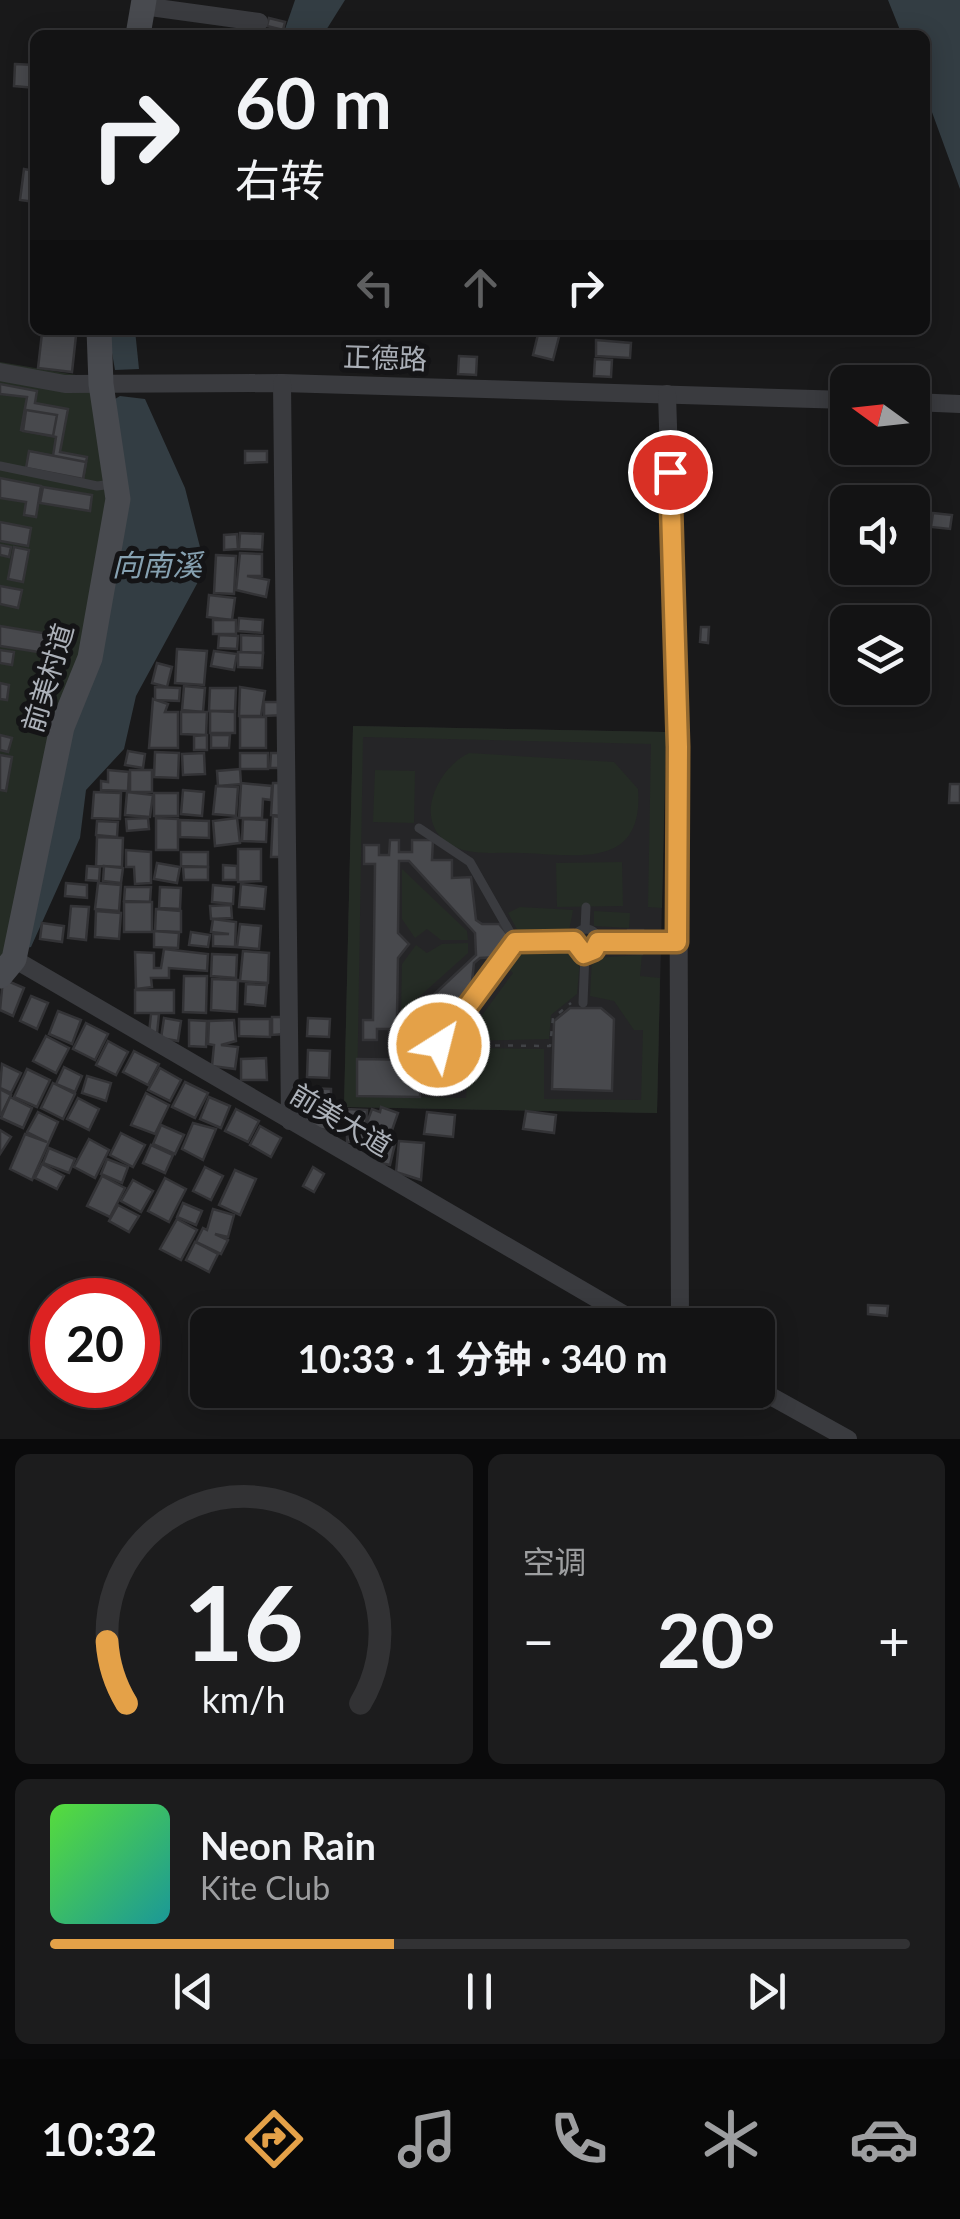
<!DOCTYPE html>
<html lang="zh">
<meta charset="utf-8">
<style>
:root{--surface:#131314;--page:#1c1c1d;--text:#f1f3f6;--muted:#9d9ea0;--line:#323234;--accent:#e4a148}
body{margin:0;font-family:Lato,"Noto Sans SC",sans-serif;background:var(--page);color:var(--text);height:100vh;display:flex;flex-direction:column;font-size:38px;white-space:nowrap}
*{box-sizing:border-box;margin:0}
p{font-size:32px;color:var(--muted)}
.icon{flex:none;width:55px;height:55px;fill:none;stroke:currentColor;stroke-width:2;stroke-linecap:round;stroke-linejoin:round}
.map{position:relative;height:1439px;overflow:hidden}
.sheet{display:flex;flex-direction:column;gap:15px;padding:15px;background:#0a0a0b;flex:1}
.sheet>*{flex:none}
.hud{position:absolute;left:30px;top:30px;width:900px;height:305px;border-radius:15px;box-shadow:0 5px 25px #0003,0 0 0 2px var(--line);background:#131314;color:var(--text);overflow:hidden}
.needle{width:65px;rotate:285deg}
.tools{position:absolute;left:830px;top:365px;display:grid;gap:20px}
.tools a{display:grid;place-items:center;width:100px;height:100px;border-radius:15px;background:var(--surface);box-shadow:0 5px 25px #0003,0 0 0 2px var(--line);font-size:50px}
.speed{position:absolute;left:30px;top:1278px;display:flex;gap:20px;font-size:50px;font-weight:700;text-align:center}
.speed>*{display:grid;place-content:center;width:130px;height:130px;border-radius:50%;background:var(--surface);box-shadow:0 5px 25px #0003,0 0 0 2px var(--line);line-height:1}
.speed .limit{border:15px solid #d22;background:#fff;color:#111}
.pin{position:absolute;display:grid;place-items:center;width:85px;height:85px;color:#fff;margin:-42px;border:5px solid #fff;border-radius:50%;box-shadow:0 2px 10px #0007}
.me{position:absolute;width:110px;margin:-55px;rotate:36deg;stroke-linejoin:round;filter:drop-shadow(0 0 8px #0008)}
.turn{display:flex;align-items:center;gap:35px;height:210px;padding:0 40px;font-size:45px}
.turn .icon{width:130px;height:130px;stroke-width:2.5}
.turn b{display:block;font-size:70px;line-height:85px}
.lanes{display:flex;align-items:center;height:95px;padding:0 40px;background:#0003;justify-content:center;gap:50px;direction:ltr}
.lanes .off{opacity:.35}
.big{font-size:75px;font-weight:700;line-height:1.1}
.sheet .widget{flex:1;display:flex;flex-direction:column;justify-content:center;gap:15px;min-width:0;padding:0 35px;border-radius:15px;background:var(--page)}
.sheet .dial{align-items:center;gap:0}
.dial svg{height:260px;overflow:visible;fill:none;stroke:var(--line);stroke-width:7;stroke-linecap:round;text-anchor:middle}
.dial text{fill:var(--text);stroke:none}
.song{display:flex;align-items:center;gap:30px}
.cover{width:120px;height:120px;border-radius:15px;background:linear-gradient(135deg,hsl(110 70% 55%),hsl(180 70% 35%))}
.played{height:10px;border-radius:5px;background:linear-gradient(90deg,var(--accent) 40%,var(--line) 40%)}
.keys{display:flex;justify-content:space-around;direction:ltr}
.heat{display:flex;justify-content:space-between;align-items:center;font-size:55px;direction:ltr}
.sheet .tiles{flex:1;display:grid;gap:15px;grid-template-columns:1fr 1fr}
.widget:last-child{grid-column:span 2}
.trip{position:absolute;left:190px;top:1308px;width:585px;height:100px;border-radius:15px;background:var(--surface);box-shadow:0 5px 25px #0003,0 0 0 2px var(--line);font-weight:700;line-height:100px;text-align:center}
.tab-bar{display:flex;height:160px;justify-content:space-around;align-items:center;background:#080808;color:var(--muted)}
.tab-bar .icon{width:70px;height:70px}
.tab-bar .current{color:var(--accent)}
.tab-bar b{font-size:45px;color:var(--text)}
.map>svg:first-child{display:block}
.built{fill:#252527}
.green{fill:#252c25}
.water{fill:#333d43}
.building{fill:#48494d;stroke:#333336;stroke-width:2.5;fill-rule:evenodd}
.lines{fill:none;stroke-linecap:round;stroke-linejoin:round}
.path{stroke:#404246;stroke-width:2.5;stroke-dasharray:5 8;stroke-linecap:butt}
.lane{stroke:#3a3b3f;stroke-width:9}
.street{stroke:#3a3b3f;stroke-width:18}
.secondary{stroke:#484a4f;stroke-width:25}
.route-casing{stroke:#94692f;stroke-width:25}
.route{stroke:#e4a148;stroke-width:18}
.labels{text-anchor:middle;stroke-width:10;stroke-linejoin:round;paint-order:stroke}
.street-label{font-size:28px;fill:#acb1b9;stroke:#141416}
.water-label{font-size:30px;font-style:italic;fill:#86a1b1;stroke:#141416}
</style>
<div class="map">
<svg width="960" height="1439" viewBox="0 0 960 1439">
<rect width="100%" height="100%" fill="#19191a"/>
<path class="built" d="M353 726 666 732 657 1113 344 1107Z"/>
<g class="green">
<path d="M0 362 88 377 111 506 82 654 0 968Z"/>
<path d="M353 726 666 732 662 908 648 907 651 744 363 737 357 1096 466 1098 469 1048 544 1049V1099L641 1100 643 1030H634L614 1001 590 996 592 958 642 955 640 976 660 978 657 1113 344 1107Z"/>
<path d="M469 753 614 762 638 789C644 870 578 855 522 853 500 852 472 856 453 846 410 824 437 768 469 753Z"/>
<path d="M375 770 415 771 414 823 373 822Z"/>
<path d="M622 862 623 906 557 907 556 863Z"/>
<path d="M402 869 467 931 468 940H441L427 929 415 938 402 919Z"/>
<path d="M520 907 573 910 569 931 519 933 508 913Z"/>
<path d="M594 911 630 913 629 928 594 926Z"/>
<path d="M468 943V953L401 1013 402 964 416 945 427 953 442 944Z"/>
<path d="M519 949H568L580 960 577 994 551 1015 549 1039 463 1041 513 973 507 967Z"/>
</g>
<g class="water">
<path d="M295 0H345L323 35H283Z"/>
<path d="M888 0H960V189L925 93V35H902Z"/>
<path d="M108 330H135L139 369 115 370Z"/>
<path d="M120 396 145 399 185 488 200 547 199 580 136 696 124 749 86 790 80 838 31 947 27 948 69 720 88 691 115 399Z"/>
</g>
<g class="building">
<path d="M269 18 285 22 283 30 267 26Z"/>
<path d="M15 64 35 65V88L14 86Z"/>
<path d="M24 169 35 171V202L20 200Z"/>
<path d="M539 330 560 333 553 360 533 355Z"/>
<path d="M42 333 76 336 72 372 38 368Z"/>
<path d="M596 340 631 343 630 358 596 356Z"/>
<path d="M459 356 477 357 476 375 458 374Z"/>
<path d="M595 359 612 360 611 377 594 376Z"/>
<path d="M0 384 37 391 35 403 68 409 60 452 87 457 83 480 30 471 33 452 53 456 56 437 21 430 27 397 0 394Z"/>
<path d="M26 410 57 415 53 436 23 431Z"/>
<path d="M29 451 86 462 83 479 26 468Z"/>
<path d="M245 451H267V462L245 463Z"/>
<path d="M0 478 41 486 36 517 24 515 26 502 0 498Z"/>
<path d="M43 487 92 495 90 511 40 503Z"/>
<path d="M933 513 952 515 950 529 931 527Z"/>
<path d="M0 522 31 528 28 546 0 541Z"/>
<path d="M240 533 263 534 262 550 239 549Z"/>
<path d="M237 534 238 549 224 550V535Z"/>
<path d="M0 545 11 547 9 557 0 555Z"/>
<path d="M14 547 29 550 23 582 8 579Z"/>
<path d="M240 553 262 554V576H247L269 580 266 597 236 590Z"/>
<path d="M216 555 236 556 234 594 214 593Z"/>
<path d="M0 586 22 590 18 608 0 604Z"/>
<path d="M209 595 235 598 232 620 207 617Z"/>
<path d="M239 618 263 620 262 633 238 631Z"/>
<rect x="213" y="620" width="23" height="14"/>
<path d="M0 626 67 637 64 656 0 646Z"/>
<path d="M701 627H709L708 643 700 642Z"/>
<path d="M219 635 238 636 237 649 218 648Z"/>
<path d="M241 635 263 636V653L241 652Z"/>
<path d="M177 649 207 651 204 685 175 683Z"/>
<path d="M0 650 14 652 12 665 0 663Z"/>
<path d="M214 651 237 654 234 670 211 666Z"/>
<path d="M238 652 263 653 262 668 238 667Z"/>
<path d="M157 663 172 667 167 687 152 683Z"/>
<path d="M0 683 9 685 7 700 0 699Z"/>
<path d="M184 686 205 688 203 712 182 710Z"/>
<path d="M155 687 180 688 179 701 155 700Z"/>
<path d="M240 687 265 691 261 716H239Z"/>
<path d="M210 688H236L235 711H209Z"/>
<path d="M153 699 168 704 165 712H178V748H149Z"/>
<path d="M264 702H285V715L264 716Z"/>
<path d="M210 711 235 712V733H210Z"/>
<path d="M181 712H207L206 735 181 734Z"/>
<rect x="240" y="717" width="26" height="31"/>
<path d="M0 735 12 738 8 752 0 750Z"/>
<path d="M207 735V750H194V736Z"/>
<path d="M211 735H230L229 748H211Z"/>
<path d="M128 751 145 754 143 768 125 765Z"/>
<path d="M155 752 179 753 178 778 154 777Z"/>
<path d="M204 753 205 774 183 775 182 754Z"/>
<rect x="240" y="753" width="28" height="16"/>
<path d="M271 753H283V768H270Z"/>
<path d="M0 755 12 757 6 791 0 790Z"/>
<path d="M240 769 241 783 272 786 271 800 263 799 262 818H239L241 784 218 786 217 771Z"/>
<path d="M108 770 129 772 128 791 101 790V781L108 782Z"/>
<rect x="130" y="770" width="22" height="22"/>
<path d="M273 783H285L284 816 271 815Z"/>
<path d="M950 784H960V803H949Z"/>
<path d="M216 786 238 787 236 816 213 814Z"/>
<path d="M183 790 204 792 202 816 181 814Z"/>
<path d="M94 792 121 793 120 819 92 818Z"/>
<path d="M127 792 153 795 150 817 125 815Z"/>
<rect x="154" y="793" width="24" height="23"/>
<path d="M273 816 287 818 284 857H271Z"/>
<path d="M148 818 149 829 127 831 126 819Z"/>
<path d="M156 818 178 819V850H156Z"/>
<path d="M237 818 240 843 215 846 213 821Z"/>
<path d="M243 819 267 820 266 842 242 841Z"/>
<path d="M180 820 209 821V838L180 837Z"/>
<path d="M97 821 118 822 117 837 96 835Z"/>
<path d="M97 837 123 838 122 867 96 866Z"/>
<path d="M390 840H399V852H412V840H433L432 860H452V878L471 877 476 920 482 924H499L509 936 500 957 480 958 474 963 470 1000H450V1021H431V1039H409V1027H397V1043H389V1029H377V1040H363V1020H373L375 864H364V845H379V855H389ZM399 861H409L475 933 476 955 409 1018H397L398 958 409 944 398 933Z"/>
<path d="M238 849H261V881L238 882Z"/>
<path d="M126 850 151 852V883L135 884 134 867H126Z"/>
<path d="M181 852H208V867L181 866Z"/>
<path d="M157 863 180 867 177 883 154 879Z"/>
<path d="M223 865 237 866V880H223Z"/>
<path d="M87 866 100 867 99 881 86 880Z"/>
<path d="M104 866 123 868 121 883 103 881Z"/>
<path d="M183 867H208V880H184Z"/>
<path d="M66 883 87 885V898L65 896Z"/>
<path d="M98 883 121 885 119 911 95 909Z"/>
<path d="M241 884 266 887 264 909 239 907Z"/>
<path d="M213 885 234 887 233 904 212 902Z"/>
<path d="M125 887H151L150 902 124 901Z"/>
<path d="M160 887 181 888 180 909 159 908Z"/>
<rect x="124" y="902" width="28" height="30"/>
<path d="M231 905 232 918 211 919 210 906Z"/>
<path d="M71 906 89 907 86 940 68 938Z"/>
<path d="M156 909 181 911V932L155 931Z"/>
<path d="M96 911 121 913 119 939 95 937Z"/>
<path d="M213 919 236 922 235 947 213 946V934H229L211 932Z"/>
<path d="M42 923 64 926 62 942 40 939Z"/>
<path d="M240 924 261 926 259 949 237 947Z"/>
<path d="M628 930H643L642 954 627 953Z"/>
<path d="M154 931 179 933 178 948 154 947Z"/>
<path d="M191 932 210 935 208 947 189 945Z"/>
<path d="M164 949 208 954 207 971 169 968V978H151L152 987 136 989 135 952 154 953V968H161Z"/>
<path d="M243 951 269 953 268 983 240 981Z"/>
<path d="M212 954 237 955 236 978 211 976Z"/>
<path d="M184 976H207L206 1013 183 1012Z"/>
<path d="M3 979 24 988 13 1016 0 1010Z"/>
<path d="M212 979 238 980 237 1012 211 1010Z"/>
<path d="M246 984 267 985 265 1006 245 1004Z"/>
<rect x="135" y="990" width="39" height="23"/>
<path d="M31 996 48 1003 37 1029 20 1021Z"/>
<path d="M570 1008H601L614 1019 612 1091 552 1089 554 1021Z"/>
<path d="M58 1011 81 1020 72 1044 49 1034Z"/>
<path d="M151 1014H159L157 1034 149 1033Z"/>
<path d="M272 1017H285V1034L272 1035Z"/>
<path d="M164 1018 181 1021 178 1041 161 1038Z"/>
<path d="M308 1018 330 1019 329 1037 307 1036Z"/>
<path d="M239 1019H270V1037L239 1036Z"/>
<path d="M189 1020 207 1021 206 1047 189 1046Z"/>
<path d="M234 1020 236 1041 221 1045 238 1047 235 1069 212 1066 214 1045 208 1044 209 1021Z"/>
<path d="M86 1023 108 1034 95 1060 73 1049Z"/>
<path d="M46 1036 69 1048 56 1073 33 1061Z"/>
<path d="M108 1041 128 1052 116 1075 96 1065Z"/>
<path d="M308 1050 330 1051 329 1078 307 1077Z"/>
<path d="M134 1051 159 1064 148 1085 123 1072Z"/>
<path d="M266 1058 267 1080H241V1059Z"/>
<path d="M357 1059 421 1060 420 1097 357 1096Z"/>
<path d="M2 1064 21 1073 11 1093 0 1088Z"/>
<path d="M64 1067 82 1076 75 1092 56 1084Z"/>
<path d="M160 1068 181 1080 170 1101 148 1090Z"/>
<path d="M27 1069 50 1080 37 1107 14 1097Z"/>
<path d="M87 1076 111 1083 106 1101 82 1093Z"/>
<path d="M185 1082 208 1093 195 1118 172 1107Z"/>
<path d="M53 1083 75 1094 63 1119 41 1108Z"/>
<path d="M306 1088 331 1089V1131L305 1126Z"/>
<path d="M0 1089 11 1095 1 1115H0Z"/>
<path d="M146 1093 169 1105 155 1134 131 1125Z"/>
<path d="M10 1097 32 1108 23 1128 1 1118Z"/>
<path d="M209 1097 230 1106 221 1128 200 1119Z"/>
<path d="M78 1098 99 1109 89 1130 67 1119Z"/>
<path d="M381 1107 398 1113 390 1136 370 1128V1141L347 1142V1109L367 1110 366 1125 372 1109 380 1112Z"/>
<path d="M236 1109 259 1121 248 1142 225 1131Z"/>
<path d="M526 1111 556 1115 554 1133 523 1129Z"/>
<path d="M38 1112 58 1122 32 1180 10 1169 25 1134 47 1142 27 1132Z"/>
<path d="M427 1112 455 1115 453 1137 424 1134Z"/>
<path d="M193 1123 216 1129 203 1160 182 1149Z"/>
<path d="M161 1125 184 1135 175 1154 153 1144Z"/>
<path d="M260 1126 281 1138 271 1157 250 1145Z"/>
<path d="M0 1130 11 1137 0 1154Z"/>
<path d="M121 1133 145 1145 133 1167 110 1155Z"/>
<path d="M89 1139 109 1150 95 1178 74 1167Z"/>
<path d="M372 1139 395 1144 390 1165 368 1160Z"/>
<path d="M399 1141 424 1143 421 1180 396 1172Z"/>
<path d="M151 1145 173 1155 165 1173 143 1163Z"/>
<path d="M49 1148 75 1159 69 1173 43 1163Z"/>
<path d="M107 1159 128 1167 122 1183 101 1174Z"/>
<path d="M42 1164 64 1176 57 1189 35 1178Z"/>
<path d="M205 1167 223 1176 211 1200 193 1191Z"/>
<path d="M313 1167 324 1174 314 1192 303 1186Z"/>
<path d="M235 1170 256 1179 240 1215 219 1205Z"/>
<path d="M102 1176 125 1188 110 1217 87 1206Z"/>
<path d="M165 1178 186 1189 169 1222 148 1211Z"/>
<path d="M133 1180 153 1191 141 1212 121 1201Z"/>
<path d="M183 1203 202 1211 196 1225 177 1217Z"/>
<path d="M118 1205 139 1216 129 1232 109 1221Z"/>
<path d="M213 1209 234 1215 228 1237 215 1234 228 1240 221 1254 196 1242 203 1228 207 1230Z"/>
<path d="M177 1219 197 1230 181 1260 160 1249Z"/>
<path d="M195 1242 218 1254 209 1272 186 1260Z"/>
<path d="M868 1305 888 1306 887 1316 868 1314Z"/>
</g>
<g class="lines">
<path class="path" d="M456 1045 550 1046 553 1018 571 1003"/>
<g class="lane">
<path d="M0 466 97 486 113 484"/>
<path d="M419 828 470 862 515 941"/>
<circle cx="586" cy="941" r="12"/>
<path d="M585 929 586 907"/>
<path d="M515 941H574"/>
<path d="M598 941 677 942"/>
<path d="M583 1003 585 953"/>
<path d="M439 1045 515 941"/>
</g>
<g class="street">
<path d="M143 6 259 22"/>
<path d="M0 372 65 384 282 383 848 400"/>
<path d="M282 383 290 1121"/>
<path d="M667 394 678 747 680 1325"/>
<path d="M912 402 960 404"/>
<path d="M14 959 642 1325"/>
<path d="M758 1389 848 1439"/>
</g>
<g class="secondary">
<path d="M138 35 144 0"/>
<path d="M0 976 14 959 62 727 90 658 118 499 101 384 99 330"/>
</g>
</g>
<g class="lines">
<defs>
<path id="route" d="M439 1045 515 942 574 941 584 954 594 950 598 942H677L678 747 670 472"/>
</defs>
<use href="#route" class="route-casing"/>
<use href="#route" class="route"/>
</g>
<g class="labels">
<g class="street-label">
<text transform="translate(385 358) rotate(2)" y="10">正德路</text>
<text transform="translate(48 678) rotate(-73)" y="10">前美村道</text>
<text transform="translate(341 1120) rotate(31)" y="10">前美大道</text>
</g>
<g class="water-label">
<text x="157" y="576">向南溪</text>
</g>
</g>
</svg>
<div class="tools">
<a><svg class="needle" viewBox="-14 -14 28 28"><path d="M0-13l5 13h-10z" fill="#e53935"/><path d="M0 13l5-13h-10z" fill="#9d9ea0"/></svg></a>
<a><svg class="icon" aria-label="sound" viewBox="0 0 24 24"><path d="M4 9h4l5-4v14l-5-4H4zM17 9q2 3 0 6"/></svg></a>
<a><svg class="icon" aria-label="layers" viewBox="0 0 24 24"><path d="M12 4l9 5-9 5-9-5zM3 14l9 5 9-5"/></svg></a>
</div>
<div class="speed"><div class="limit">20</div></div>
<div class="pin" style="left:670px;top:472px;background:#d93025"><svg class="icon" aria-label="arrive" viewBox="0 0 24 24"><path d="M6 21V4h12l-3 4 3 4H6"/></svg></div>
<svg class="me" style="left:439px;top:1045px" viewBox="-20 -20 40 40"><circle r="17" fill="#e4a148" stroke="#fff" stroke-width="3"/><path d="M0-11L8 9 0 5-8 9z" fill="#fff"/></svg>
<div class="trip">10:33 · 1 分钟 · 340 m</div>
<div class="hud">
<div class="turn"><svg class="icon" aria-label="right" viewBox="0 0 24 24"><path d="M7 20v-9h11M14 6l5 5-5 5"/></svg><div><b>60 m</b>右转</div></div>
<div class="lanes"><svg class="icon off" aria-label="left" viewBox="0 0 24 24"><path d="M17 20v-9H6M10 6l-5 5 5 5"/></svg><svg class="icon off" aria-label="ahead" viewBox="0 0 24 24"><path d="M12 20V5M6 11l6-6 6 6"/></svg><svg class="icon" aria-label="right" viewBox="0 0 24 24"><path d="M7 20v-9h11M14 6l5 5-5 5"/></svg></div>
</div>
</div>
<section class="sheet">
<div class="tiles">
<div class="widget dial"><svg viewBox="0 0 100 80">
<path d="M14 69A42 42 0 1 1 86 69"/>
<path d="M14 69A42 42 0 0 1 8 50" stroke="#e4a148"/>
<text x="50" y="56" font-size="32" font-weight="700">16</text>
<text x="50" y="72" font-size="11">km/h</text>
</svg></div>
<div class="widget"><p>空调</p>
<div class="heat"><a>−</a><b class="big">20°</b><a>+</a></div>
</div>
<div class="widget">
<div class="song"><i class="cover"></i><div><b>Neon Rain</b><p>Kite Club</p></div></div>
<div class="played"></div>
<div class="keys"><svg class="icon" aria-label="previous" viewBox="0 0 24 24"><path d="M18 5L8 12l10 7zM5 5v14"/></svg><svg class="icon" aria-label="pause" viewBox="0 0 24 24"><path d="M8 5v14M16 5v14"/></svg><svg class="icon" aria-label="next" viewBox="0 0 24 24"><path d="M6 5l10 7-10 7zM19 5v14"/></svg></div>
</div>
</div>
</section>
<nav class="tab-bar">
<b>10:32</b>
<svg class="icon current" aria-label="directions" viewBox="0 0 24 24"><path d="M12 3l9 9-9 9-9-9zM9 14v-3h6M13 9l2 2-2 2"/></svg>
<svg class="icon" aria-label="music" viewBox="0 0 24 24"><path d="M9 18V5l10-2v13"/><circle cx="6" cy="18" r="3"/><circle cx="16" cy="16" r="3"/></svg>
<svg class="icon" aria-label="phone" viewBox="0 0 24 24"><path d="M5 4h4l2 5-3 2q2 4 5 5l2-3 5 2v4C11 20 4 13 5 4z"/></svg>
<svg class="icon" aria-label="climate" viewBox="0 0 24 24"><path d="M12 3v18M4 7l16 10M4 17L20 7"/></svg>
<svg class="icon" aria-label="car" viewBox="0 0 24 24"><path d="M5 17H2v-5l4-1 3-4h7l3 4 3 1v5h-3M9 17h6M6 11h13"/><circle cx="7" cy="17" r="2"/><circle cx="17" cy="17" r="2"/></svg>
</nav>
